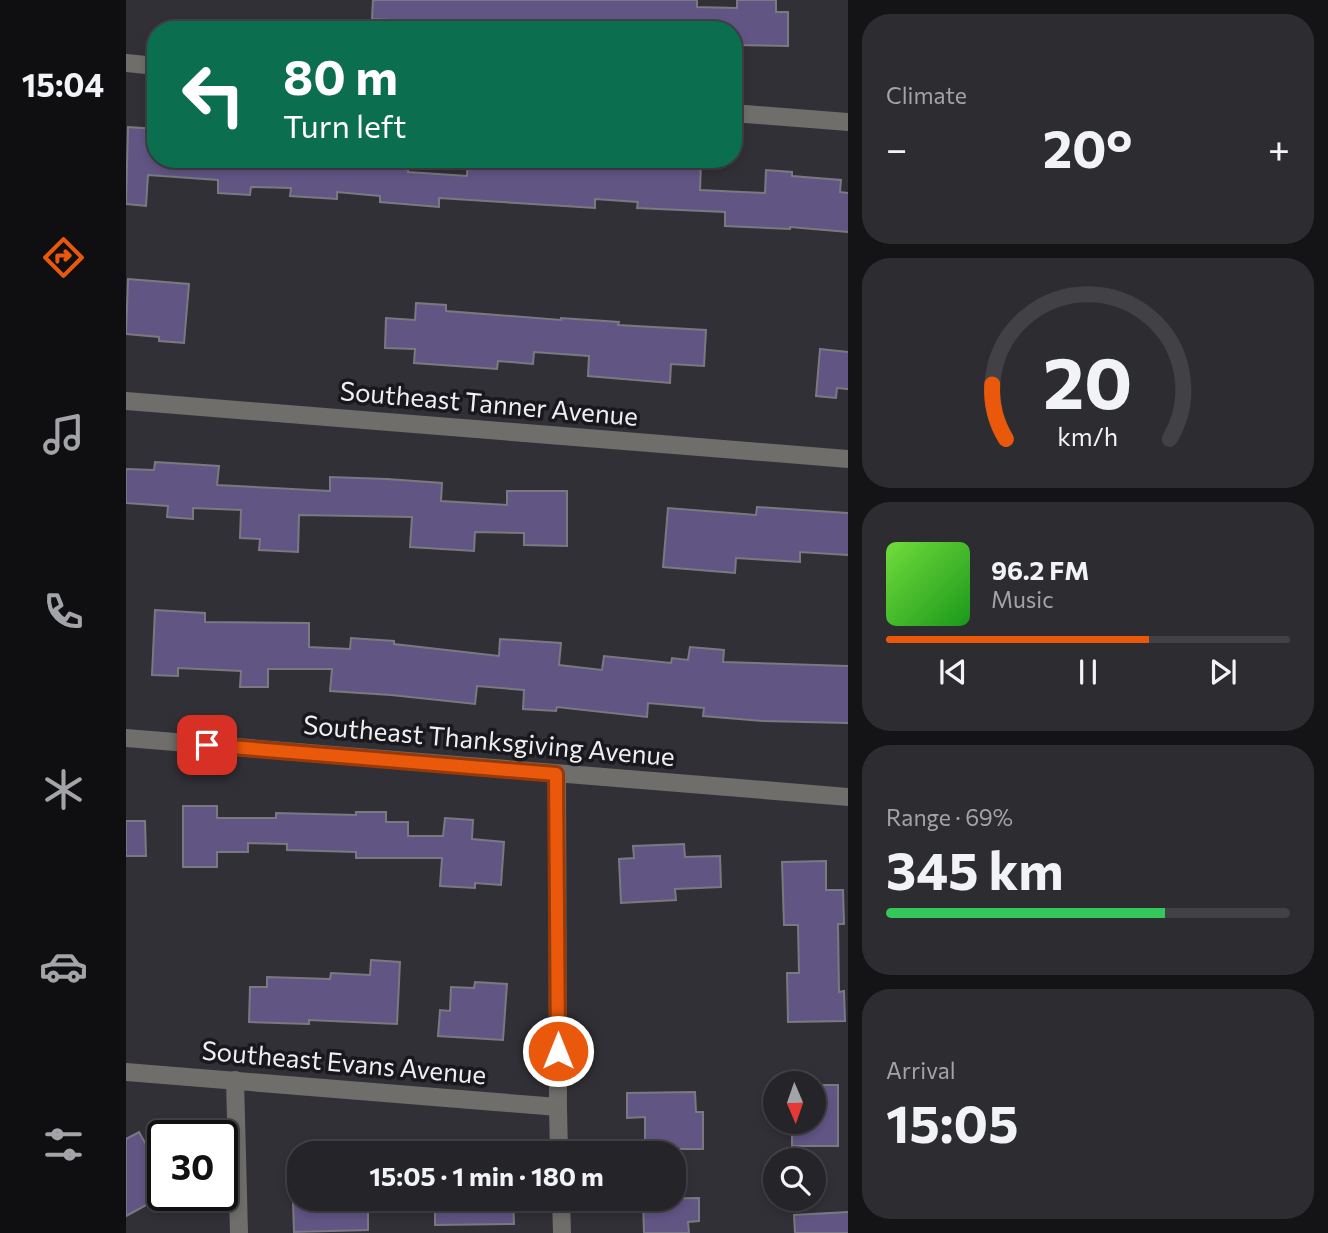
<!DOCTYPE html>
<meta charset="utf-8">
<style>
:root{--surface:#252429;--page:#2d2c31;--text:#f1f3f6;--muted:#a3a4a8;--line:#424146;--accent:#ea580c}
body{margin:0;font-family:Commissioner,sans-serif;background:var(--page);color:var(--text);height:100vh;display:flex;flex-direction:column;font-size:26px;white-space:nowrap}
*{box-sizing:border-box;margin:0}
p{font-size:23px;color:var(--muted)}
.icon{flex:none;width:38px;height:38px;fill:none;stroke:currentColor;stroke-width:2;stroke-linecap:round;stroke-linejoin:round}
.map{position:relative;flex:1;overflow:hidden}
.panel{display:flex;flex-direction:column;gap:14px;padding:14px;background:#141417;width:480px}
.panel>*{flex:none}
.top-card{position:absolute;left:21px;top:21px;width:595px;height:147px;border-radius:28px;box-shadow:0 4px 10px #0003,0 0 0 2px var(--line);background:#0b6e4f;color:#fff;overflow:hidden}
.needle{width:46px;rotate:178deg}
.buttons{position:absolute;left:637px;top:1071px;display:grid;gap:14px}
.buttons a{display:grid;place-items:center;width:63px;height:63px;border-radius:50%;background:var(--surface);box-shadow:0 4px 10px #0003,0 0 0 2px var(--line);font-size:35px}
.speed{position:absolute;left:21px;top:1120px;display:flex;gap:14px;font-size:35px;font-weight:700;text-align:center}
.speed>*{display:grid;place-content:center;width:91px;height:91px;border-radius:50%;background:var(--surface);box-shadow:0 4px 10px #0003,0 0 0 2px var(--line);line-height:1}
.speed .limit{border:4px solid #111;border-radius:10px;background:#fff;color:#111}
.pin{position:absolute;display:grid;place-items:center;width:60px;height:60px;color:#fff;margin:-30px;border-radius:14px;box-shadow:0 4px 10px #0006}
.me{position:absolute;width:77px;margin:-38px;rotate:0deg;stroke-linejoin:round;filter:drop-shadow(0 0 5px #0008)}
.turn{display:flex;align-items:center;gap:24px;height:147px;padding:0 21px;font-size:32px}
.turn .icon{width:91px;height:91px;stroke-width:2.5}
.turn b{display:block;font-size:49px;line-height:60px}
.big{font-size:52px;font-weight:700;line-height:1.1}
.panel .widget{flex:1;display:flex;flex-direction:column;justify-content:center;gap:10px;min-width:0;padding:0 24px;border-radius:28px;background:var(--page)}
.panel .dial{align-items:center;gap:0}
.dial svg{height:182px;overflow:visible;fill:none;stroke:var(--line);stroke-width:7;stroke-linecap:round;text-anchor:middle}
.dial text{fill:var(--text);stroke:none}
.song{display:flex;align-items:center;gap:21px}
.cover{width:84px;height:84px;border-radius:10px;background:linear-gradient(135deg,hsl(100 70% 55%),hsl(120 70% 35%))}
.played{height:7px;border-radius:4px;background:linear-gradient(90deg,var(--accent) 65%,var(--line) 65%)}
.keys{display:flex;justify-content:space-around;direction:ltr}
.heat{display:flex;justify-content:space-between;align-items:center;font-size:38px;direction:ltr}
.charge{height:10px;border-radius:5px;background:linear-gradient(90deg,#34c759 69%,var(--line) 0)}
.trip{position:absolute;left:161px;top:1141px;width:399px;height:70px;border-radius:28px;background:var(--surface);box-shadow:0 4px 10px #0003,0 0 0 2px var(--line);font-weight:700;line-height:70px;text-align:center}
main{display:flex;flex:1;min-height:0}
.tab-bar{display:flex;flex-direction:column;width:126px;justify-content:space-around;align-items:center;background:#0f0e10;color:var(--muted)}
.tab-bar .icon{width:49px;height:49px}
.tab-bar .active{color:var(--accent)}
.tab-bar b{font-size:32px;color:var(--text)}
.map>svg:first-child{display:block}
.building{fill:#615584;stroke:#7a7981;stroke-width:2}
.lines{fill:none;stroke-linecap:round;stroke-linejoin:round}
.minor{stroke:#706e6a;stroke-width:18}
.route-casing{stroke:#983908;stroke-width:18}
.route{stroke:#ea580c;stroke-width:12}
.labels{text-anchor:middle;stroke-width:7;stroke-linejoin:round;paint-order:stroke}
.street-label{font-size:26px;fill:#efeef3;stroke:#19181c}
</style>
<main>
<nav class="tab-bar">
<b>15:04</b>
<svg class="icon active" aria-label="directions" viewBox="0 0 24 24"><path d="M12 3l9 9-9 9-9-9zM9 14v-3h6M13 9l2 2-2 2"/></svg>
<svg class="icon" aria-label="music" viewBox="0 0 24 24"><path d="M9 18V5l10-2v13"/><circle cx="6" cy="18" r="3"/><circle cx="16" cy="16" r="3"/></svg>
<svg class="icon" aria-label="phone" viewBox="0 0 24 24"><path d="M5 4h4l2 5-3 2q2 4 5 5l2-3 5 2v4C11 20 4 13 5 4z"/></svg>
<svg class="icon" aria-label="climate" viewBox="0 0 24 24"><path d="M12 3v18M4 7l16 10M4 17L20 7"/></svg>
<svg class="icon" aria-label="car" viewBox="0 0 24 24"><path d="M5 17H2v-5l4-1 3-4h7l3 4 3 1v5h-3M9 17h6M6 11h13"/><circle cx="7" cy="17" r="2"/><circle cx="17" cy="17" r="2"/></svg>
<svg class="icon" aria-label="filters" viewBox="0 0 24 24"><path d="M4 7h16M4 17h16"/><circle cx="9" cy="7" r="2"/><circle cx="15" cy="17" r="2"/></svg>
</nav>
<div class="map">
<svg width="723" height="1233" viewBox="0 0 723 1233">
<rect width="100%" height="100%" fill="#313037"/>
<g class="building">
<path d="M247 0H571V7L611 8V0H650V12H662V46L607 45V30H453V24H400V30H368V28L331 26V23L246 19Z"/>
<path d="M2 127 30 129V159H283L282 172 341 176 342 159H464L463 164 513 167V161L575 163 574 190 639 193 640 170 666 172V176L715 180 714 192 723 193V232L664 227V229L599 226V212L511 208 512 202 469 199V208L313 198V207L254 202V196L211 192V199L164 196 165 188 125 187 124 195 92 193V180L22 175 20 206 0 204Z"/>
<path d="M2 279 63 284 58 343 33 341V337L0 334Z"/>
<path d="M290 303 320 305V311L435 320V318L493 322 492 325 580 330 578 366 545 364 544 383 462 376 463 356 408 352 407 364 372 361 371 369 288 363 289 349 259 348 260 318 289 320Z"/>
<path d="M694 349 723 352V389L711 388 710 398 690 396Z"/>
<path d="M29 462 93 466 91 485 204 491V477L261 479 316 483 315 501 381 505V491H441V546L398 545V533L349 532 348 551 284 547 286 517 173 515 172 552 133 550 134 539 114 538 115 510 67 508V519L41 517 42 506 0 503V469L28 470Z"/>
<path d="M631 507 723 513V555L674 552V562L610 558 609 573 537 567 542 508 630 515Z"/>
<path d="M29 610 79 613V622L183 623V647L224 649 225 638 268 641V644L373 656 374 639 435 643 433 665 476 670 478 656 545 663 546 658 562 660 564 647 598 650 597 662 723 666V723L637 721 577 716 578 708 522 703 521 717 431 707 430 711 397 709 398 690 351 686 349 704 265 695 204 691 206 669H142V687H114L115 671 52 668V676L26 675Z"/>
<path d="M57 806H91V818H150V813L230 815V812H260V822H282V836H317L319 818 347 820 346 839 378 842 375 885 349 883V888L314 886 316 858H230V852L161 850V844L122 843V852H91V867H57Z"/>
<path d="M0 821H19L20 856H0Z"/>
<path d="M558 844 559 857 594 856 595 887 549 889 550 900 495 903 493 859 508 858 507 846Z"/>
<path d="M700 861V890H717L718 924H712L713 992 718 991 719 1021 662 1022 661 973H673L672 925H658L656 862Z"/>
<path d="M245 960 274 962 271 1024 183 1020V1024L123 1022 124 987H141V977L204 979 205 973 244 975Z"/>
<path d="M349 982 381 984 377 1040 312 1036 314 1010 324 1011 325 987 348 988Z"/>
<path d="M688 1085H712V1146H666V1122H688Z"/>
<path d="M569 1092 570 1112H577V1149H519V1117L501 1118V1093Z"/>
<path d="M13 1132 37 1175V1196L0 1216V1139Z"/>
<path d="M573 1198V1221L562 1222 563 1233H518L517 1199Z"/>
<path d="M191 1199H242V1230L168 1232 167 1202 191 1201Z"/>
<path d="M309 1199H387L388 1224 309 1225Z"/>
<path d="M723 1212V1233H669L668 1215Z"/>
</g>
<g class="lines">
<g class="minor">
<path d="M0 63 30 66"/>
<path d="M607 113 723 122"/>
<path d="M0 401 723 459"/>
<path d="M0 738 723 797"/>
<path d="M431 774 432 1107 433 1153"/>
<path d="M0 1072 432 1107"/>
<path d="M109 1080 113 1233"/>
<path d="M435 1199 436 1233"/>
</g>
</g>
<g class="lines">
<defs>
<path id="route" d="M81 745 430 774 432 1051"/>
</defs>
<use href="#route" class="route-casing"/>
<use href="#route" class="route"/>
</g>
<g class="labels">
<g class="street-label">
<text transform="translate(363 404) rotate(5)" y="9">Southeast Tanner Avenue</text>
<text transform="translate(363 741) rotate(5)" y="9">Southeast Thanksgiving Avenue</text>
<text transform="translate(218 1063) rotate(5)" y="9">Southeast Evans Avenue</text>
</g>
</g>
</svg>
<div class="buttons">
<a><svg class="needle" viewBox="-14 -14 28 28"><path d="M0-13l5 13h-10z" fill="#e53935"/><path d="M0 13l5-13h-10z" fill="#a3a4a8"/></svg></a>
<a><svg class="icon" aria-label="search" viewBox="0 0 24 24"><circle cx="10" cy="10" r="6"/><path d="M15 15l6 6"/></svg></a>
</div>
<div class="speed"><div class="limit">30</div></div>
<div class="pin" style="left:81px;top:745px;background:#d93025"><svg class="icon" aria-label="arrive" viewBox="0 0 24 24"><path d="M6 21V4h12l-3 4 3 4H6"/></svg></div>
<svg class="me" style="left:432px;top:1051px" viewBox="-20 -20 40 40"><circle r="17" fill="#ea580c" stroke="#fff" stroke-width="3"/><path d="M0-11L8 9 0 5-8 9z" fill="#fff"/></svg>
<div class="trip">15:05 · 1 min · 180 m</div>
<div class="top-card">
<div class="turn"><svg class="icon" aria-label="left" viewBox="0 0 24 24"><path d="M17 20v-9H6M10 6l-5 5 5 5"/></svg><div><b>80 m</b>Turn left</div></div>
</div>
</div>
<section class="panel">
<div class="widget"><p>Climate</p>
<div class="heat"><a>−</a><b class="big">20°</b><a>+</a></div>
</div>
<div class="widget dial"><svg viewBox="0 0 100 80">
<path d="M14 69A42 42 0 1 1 86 69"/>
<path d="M14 69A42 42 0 0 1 8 45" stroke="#ea580c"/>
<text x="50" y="56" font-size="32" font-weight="700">20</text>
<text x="50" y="72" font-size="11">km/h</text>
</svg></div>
<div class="widget">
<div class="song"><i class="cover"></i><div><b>96.2 FM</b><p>Music</p></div></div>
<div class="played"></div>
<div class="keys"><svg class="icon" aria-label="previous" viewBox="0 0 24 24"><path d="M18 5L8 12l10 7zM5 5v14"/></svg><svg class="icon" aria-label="pause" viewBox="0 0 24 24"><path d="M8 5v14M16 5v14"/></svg><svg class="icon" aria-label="next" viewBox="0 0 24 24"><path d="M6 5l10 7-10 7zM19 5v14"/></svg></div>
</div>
<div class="widget"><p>Range · 69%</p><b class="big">345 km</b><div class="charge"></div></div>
<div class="widget"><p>Arrival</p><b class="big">15:05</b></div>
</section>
</main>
